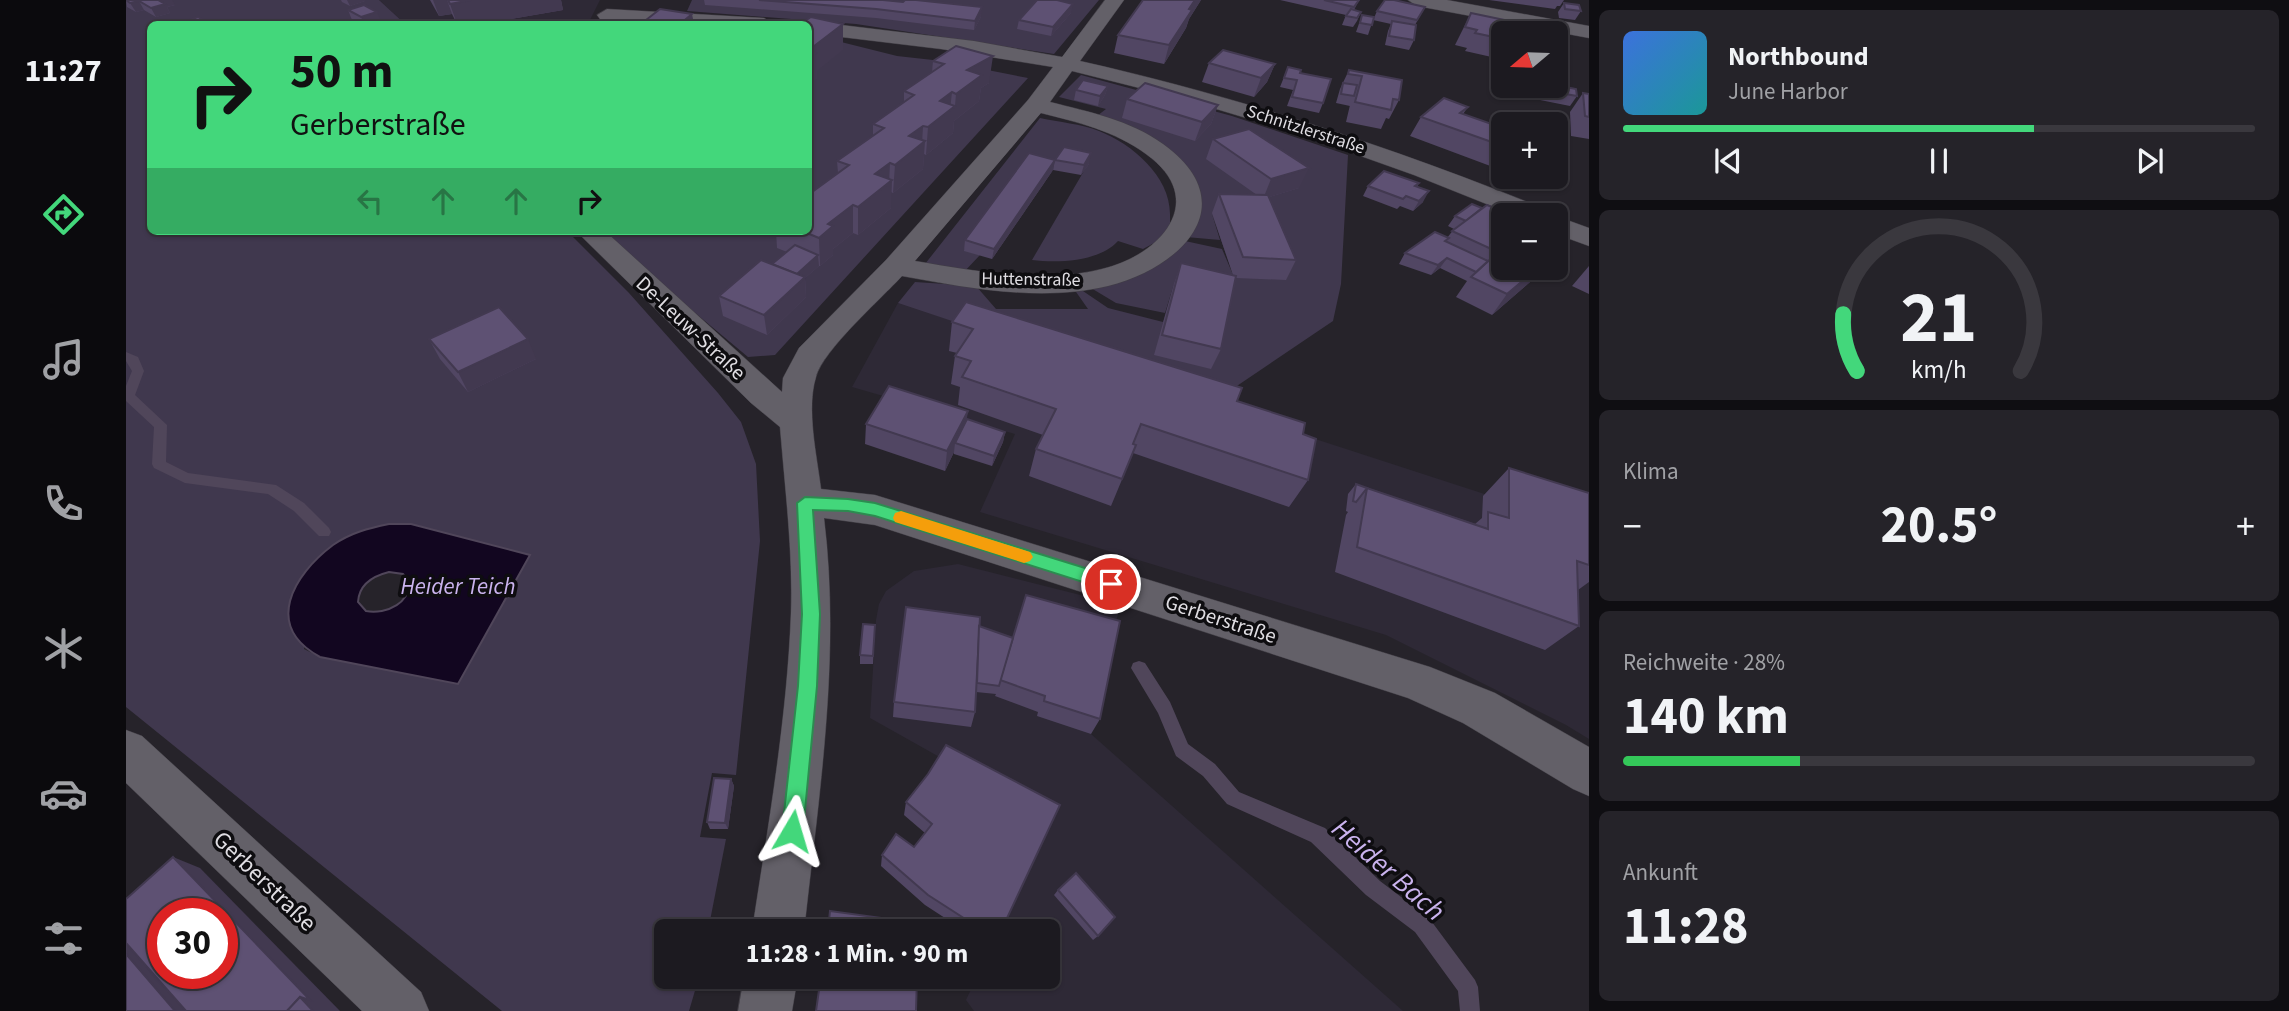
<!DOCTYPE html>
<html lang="de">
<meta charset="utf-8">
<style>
:root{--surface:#1c1a20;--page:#252329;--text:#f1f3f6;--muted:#a0a1a5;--line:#3a383e;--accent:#43d77b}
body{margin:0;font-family:"Source Sans 3",sans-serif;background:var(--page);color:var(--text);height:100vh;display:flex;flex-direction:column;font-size:26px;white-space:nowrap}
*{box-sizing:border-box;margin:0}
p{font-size:23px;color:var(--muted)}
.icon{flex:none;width:38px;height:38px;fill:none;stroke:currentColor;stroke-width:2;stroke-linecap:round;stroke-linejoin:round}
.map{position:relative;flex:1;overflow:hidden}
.panel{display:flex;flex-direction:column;gap:10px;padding:10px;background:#0f0e12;width:700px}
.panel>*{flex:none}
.top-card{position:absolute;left:21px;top:21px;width:665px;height:214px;border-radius:10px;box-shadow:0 2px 5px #0004,0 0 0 2px var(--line);background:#43d77b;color:#111;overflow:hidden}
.needle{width:46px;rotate:251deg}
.tools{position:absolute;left:1365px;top:21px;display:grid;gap:14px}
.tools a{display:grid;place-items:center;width:77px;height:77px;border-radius:10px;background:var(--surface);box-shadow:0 2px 5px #0004,0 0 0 2px var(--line);font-size:35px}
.speed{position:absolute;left:21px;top:898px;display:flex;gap:14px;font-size:35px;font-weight:700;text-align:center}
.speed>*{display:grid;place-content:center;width:91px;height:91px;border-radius:50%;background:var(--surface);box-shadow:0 2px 5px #0004,0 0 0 2px var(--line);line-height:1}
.speed .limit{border:10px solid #d22;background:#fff;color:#111}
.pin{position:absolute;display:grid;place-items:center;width:60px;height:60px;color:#fff;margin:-30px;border:4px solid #fff;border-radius:50%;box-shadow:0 2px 7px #0007}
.me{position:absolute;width:77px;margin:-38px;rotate:7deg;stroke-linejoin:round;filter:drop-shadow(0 0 5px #0008)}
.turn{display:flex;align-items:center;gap:24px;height:147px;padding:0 28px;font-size:32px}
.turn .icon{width:91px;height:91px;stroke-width:2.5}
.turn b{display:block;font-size:49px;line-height:60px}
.lanes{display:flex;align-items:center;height:66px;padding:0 28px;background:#0003;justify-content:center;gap:35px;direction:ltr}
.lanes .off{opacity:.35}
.big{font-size:52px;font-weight:700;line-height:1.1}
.panel .tile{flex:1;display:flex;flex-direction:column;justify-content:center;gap:10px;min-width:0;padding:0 24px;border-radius:10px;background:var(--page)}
.panel .dial{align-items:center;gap:0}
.dial svg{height:182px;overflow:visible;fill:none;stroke:var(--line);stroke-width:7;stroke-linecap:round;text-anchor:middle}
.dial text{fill:var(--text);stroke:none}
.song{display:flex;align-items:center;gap:21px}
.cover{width:84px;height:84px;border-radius:10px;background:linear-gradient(135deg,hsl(220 70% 55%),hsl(180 70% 35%))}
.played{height:7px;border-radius:4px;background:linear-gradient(90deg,var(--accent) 65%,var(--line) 65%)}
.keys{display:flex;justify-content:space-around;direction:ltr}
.heat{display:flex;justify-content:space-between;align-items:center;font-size:38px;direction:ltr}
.charge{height:10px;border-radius:5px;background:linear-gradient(90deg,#34c759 28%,var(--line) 0)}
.trip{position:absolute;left:528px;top:919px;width:406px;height:70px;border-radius:10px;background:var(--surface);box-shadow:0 2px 5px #0004,0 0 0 2px var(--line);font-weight:700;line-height:70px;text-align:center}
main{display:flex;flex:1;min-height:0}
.tab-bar{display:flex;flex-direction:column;width:126px;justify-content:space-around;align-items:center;background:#0b0a0d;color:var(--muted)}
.tab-bar .icon{width:49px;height:49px}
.tab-bar .on{color:var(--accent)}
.tab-bar b{font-size:32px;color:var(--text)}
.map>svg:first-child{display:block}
.built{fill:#2e2936}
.green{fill:#40384e;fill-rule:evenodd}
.water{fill:#120620;stroke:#50465a;stroke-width:2;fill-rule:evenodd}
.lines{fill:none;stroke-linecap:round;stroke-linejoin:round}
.stream{fill:#50465a;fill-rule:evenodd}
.street-casing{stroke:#413e45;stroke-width:1}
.street{fill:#636068;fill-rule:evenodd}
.wall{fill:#514663}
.shaded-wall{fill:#423950}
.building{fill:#5e5173;stroke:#423950;stroke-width:2;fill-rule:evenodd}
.route{fill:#43d77b;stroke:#2c8c50;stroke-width:2}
.slow{fill:#f59e0b}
.labels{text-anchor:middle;stroke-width:7;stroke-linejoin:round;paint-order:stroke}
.far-street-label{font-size:18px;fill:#dfdde2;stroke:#0e0d10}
.street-label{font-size:21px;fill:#dfdde2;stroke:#0e0d10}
.water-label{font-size:23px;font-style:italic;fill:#cab3ee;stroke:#0e0d10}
.near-street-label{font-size:24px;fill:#dfdde2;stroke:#0e0d10}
.near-water-label{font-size:28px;font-style:italic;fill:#cab3ee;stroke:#0e0d10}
</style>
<main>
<nav class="tab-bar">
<b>11:27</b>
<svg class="icon on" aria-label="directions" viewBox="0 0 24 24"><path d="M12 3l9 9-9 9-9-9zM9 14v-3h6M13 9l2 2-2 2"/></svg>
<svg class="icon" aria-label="music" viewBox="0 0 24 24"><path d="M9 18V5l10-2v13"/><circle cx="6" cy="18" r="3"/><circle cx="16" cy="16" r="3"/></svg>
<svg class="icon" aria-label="phone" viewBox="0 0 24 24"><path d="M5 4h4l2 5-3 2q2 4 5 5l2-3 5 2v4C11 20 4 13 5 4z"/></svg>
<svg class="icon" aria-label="climate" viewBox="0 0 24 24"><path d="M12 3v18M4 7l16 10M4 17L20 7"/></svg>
<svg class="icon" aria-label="car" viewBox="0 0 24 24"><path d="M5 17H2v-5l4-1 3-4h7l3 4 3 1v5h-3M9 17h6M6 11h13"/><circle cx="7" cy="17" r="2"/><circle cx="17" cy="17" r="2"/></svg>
<svg class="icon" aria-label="filters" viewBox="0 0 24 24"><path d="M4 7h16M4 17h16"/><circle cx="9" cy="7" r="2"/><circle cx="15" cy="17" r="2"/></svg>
</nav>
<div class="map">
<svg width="1463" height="1011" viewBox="0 0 1463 1011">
<rect width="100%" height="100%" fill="#26232a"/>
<g class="built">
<path d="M253 0H474L462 24H279Z"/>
<path d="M772 303 1463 528V739L1440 725 1260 635 854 512 889 434 726 387Z"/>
<path d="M832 564 994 605 965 734 1277 1011H848L840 1000 851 977 922 976V931H873L817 759 744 718 750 620 753 604 760 591 788 571Z"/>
</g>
<g class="green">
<path d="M0 0H253L279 24H24V231H441L503 293 592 393 615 422 630 464 634 541 610 775 586 773 574 837 600 839 582 931H541V976L573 977 563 1011H376L0 707ZM263 524 404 555 332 684 194 657 178 649 186 563C210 543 232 530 263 524Z"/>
<path d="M566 0H973L928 54 730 24 561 11Z"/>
<path d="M683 39H703L771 56 816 61 902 78 649 355 622 357 471 231H682Z"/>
<path d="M955 75 1106 116 1222 155 1215 284 1207 321 1093 398 1024 387 772 303 789 282 850 286 870 309H962L948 289H954L982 308 1037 322 1048 284 1039 313 990 303 965 288 1059 241 1096 249 1108 277 1086 214 1094 240 1060 237 1070 190 971 116 980 109 933 97Z"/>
<path d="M914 118C933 122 955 124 973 131 1006 144 1044 176 1044 214 1044 221 1045 228 1040 234 1034 241 1024 245 1017 249L992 241C973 262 932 263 906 260L962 164 936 157 927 170 901 163 838 250 854 255 837 273 799 264Z"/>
</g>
<path class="water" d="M263 524H285L404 555 332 684 194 657C137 626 167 575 207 545 224 533 243 528 263 524ZM263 572 277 574 281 579C288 602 260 615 240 611L232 602C233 584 247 576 263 572Z"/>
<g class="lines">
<g class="stream">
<path d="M0 352 12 357 18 371 9 395 41 425 40 462 62 473 150 485 178 503 203 528 205 532 203 536H193L168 511 142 494 59 483 28 468 26 464 28 427 0 401V386L6 371 0 361Z"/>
<path d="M1013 661 1019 663 1044 702 1062 744 1089 764 1113 792 1199 828 1254 881 1303 918 1349 980 1352 987 1354 1011H1334L1332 991 1289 932 1240 895 1185 842 1101 804 1077 776 1050 756 1032 713 1005 668 1007 663Z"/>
</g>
<defs>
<g id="street">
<path d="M979 0H998L954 61C1114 97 1268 148 1419 209L1423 215H1388L1288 175 1173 134 1057 99 946 71 924 102C963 112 1004 120 1037 144 1120 204 1055 268 982 286 915 302 842 288 776 276 755 299 697 350 690 377 680 409 691 456 695 489L749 495 1304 667 1369 693 1463 747V796L1447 789 1337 723 1282 698 749 525 698 518C715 656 693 794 678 931H626C642 826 661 720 665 613 667 551 659 489 654 427L625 403 450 231H479L656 392 657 378 673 348 760 260 902 100 927 67 815 49 682 33V24L675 23 682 21 848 41 936 57ZM915 113C951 122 989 131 1020 154 1084 200 1035 255 976 269 917 284 848 271 789 261Z"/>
<path d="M1282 0H1321L1463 26V38L1291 6Z"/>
<path d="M481 9 638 18 648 24H546L474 19 471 15Z"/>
<path d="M1430 216 1463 228V246L1430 234Z"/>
<path d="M0 730 16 736 295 992 303 1011H236L0 783Z"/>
<path d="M618 976H672L666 1011H612Z"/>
</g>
</defs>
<use href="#street" class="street-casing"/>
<use href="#street" class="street"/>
</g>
<g class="wall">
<path d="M0 0 49 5 41 7 44 13 30 17 18 10 10 12 1 7Z"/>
<path d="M215 0H239V1L224 6 216 2Z"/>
<path d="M304 0H435L437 10 356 24H331L326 14 313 16Z"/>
<path d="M578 0H757L855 17 848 30 750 18 579 5Z"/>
<path d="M1075 0 1063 19 1060 28 1038 64 988 53 992 35Z"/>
<path d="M1154 0H1233L1228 10 1235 12 1231 21 1227 27 1216 25 1220 15Z"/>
<path d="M1363 0H1438L1434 6H1431L1429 9Z"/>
<path d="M1438 3 1455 11 1449 20 1433 18 1432 12Z"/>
<path d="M1299 7 1289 25 1288 40 1283 50 1259 45 1262 31 1265 24 1247 20 1242 35 1230 32 1236 15 1248 18 1251 11Z"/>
<path d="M222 10 255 21 246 24H235L226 20Z"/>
<path d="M945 13 925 36 891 29 893 20Z"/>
<path d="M1345 13 1377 33V45L1370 58 1339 51 1341 48 1329 45Z"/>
<path d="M830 46 863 83 855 88 853 101 828 121 827 133 800 155 798 154 797 169 767 193 765 192V208L732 235 727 233 707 249V255L694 266H693L679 278 680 297 641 335 597 316 593 296 646 264 661 252 651 248 650 231H682L712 173 711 161 747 136V124L778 102V91L806 72 807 61Z"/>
<path d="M1083 63 1149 64 1141 82 1128 97 1076 82Z"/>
<path d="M1162 67 1174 73 1197 103 1193 113 1161 106 1167 90 1154 87Z"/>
<path d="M1223 70 1276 80 1273 100 1263 119 1260 118 1255 129 1220 122 1224 105V106L1210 103 1214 89Z"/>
<path d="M982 86 979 95 972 106 948 100 950 90Z"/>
<path d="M1413 86H1430L1451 96 1444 106 1409 99V93Z"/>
<path d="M1457 93 1463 94V139L1445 136 1444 112Z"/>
<path d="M1001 99 1092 105 1085 124 1069 141 996 118Z"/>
<path d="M1342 107 1337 114 1377 128V157L1367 167 1284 136 1295 117Z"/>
<path d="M1087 139 1173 188 1143 197 1170 260 1160 280 1110 278 1095 349 1085 369 1028 355 1048 284 1055 263 1107 275 1086 213 1093 194 1131 195 1080 159Z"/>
<path d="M929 160 963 164 955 175 927 170Z"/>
<path d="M927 170 866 259 838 251 839 240Z"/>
<path d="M1293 183 1291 187 1297 202 1287 211 1274 206 1271 209 1237 196 1242 186Z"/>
<path d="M1346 204 1420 268 1366 315 1330 297 1341 281 1314 268 1305 275 1273 264 1279 253 1321 238 1328 229 1322 226 1329 216Z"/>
<path d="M1463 266V294L1446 286Z"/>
<path d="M826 322 1111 401 1177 434 1182 480 1163 507 1007 453 985 506 903 476 910 449 917 435 832 405 834 387 825 384 829 356 831 353 823 351Z"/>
<path d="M303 339 410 359 342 392 314 359Z"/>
<path d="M840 421 879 432 877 442 866 466 828 454V452L819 471 739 444 740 424Z"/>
<path d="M1383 468 1463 493V582L1452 590 1453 626 1419 650 1209 572 1220 515 1222 512 1220 511 1222 494 1230 484 1349 524 1356 518 1357 496Z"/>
<path d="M749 625 747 664H734V655Z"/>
<path d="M853 626 974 719 965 734 911 716 912 712 869 696 870 694 850 692 849 712 845 727 767 717 768 702Z"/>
<path d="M802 774 875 931H839L799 905 755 866 756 855 788 847 799 833 778 815 780 802Z"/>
<path d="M605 779 608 786 602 829H584L581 822Z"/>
<path d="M932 890 972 936 967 940 928 895Z"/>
</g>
<g class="shaded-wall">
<path d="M31 0H46L49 5 41 7 44 13 30 17 25 8Z"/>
<path d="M221 0H239V1L224 6Z"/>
<path d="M307 0H321L326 14 313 16Z"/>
<path d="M345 0H435L437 10 356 24H331L324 4Z"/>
<path d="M1069 0H1075L1063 19 1060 28 1038 64 1043 45Z"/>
<path d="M13 1 18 10 10 12 4 3Z"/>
<path d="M947 4 945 13 925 36 927 27Z"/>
<path d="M856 7 855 17 848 30 849 21Z"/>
<path d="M251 12 255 21 246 24H238L235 17Z"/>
<path d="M566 14 568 24H554Z"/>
<path d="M717 24V50L691 71V79L682 86 683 50Z"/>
<path d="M867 56 863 83 855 88 853 101 828 121 827 133 800 155 802 127 814 101 826 92 824 110 829 106 830 94 841 70Z"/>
<path d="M1149 64 1141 82 1128 97 1135 78Z"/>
<path d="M982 86 979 95 972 106 974 96Z"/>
<path d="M1092 105 1085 124 1069 141 1076 122Z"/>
<path d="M797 126 796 144 799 141 797 169 767 193 769 165 783 136Z"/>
<path d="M1377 151V157L1367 167Z"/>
<path d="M965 153 963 164 955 175 958 165Z"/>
<path d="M929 160 927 170 866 259 868 249Z"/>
<path d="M764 163 763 183 766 180 765 208 732 235V207L749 174Z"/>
<path d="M1183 168 1173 188 1137 199 1145 179Z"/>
<path d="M1303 191 1297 202 1287 211 1293 201Z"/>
<path d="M727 205V233L707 249V255L694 266 693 238 702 224Z"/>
<path d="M1442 243 1430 257V253Z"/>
<path d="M692 255 693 266 679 278 680 297 641 335 638 315 664 281Z"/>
<path d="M1321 258 1314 268 1305 275 1312 265Z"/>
<path d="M1412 268H1420L1366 315 1381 294Z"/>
<path d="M402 339 410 359 342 392 332 372Z"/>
<path d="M842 411 839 431 829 443 828 452 819 471 821 451Z"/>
<path d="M879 432 877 442 866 466 868 456Z"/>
<path d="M605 779 608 786 602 829 599 823Z"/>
<path d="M47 857 74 868 214 1011H174Z"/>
<path d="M0 924 85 1011H49L0 954Z"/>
</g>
<g class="building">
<path d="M0 0H32L39 4 25 8 13 1 4 3Z"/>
<path d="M322 0H345L324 4Z"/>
<path d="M633 0H757L777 2 779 0H790L856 7 849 21 750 9Z"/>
<path d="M911 0H931L947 4 927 27 893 20Z"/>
<path d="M1017 0H1069L1063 9 1066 10 1043 45 992 35Z"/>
<path d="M1198 0H1233L1228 7Z"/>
<path d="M1259 0H1268L1299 7 1291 20 1251 11Z"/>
<path d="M1438 3 1453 5 1455 11 1439 9Z"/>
<path d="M238 5 251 12 235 17 222 10Z"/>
<path d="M534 9 566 14 554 24H515Z"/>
<path d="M1225 9 1235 12 1231 18 1220 16Z"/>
<path d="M1345 13 1388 22 1383 33H1377V39L1349 33 1351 30 1339 27Z"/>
<path d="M1236 15 1248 17 1246 25 1234 23Z"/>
<path d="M72 17 82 23 76 24H52Z"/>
<path d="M685 17 717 24 683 50 690 53 682 59V24H674Z"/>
<path d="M1266 21 1290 25 1288 40 1263 36Z"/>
<path d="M830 46 867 56 841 70 856 75 830 94 826 92 814 101 829 106 802 127 797 126 783 136 799 141 769 165 764 163 749 174 766 180 732 207 727 205 702 224 707 226 693 238 676 231H682V195L723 165 711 161 758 128 747 124 788 95 778 91 818 64 807 61Z"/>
<path d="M1097 50 1149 64 1135 78 1083 63Z"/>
<path d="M1162 67 1175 70 1174 73 1205 79 1197 103 1166 97 1171 80 1158 78Z"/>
<path d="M1223 70 1276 80 1273 100 1267 99 1265 110 1229 102 1236 76 1222 74Z"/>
<path d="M957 80 982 86 974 96 950 90Z"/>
<path d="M1019 83 1092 105 1076 122 1001 99Z"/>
<path d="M1217 83 1231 85 1228 96 1215 94Z"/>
<path d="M1430 85 1450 89 1451 96 1416 90V86Z"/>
<path d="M1457 93 1463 94V117L1459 116Z"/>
<path d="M1318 98 1342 107 1334 113 1377 128V146L1295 117Z"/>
<path d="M1123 129 1183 168 1145 179 1087 139Z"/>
<path d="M938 147 965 153 958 165 929 160Z"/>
<path d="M903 153 929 160 868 249 839 240Z"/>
<path d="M1258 171 1293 183 1289 186 1303 191 1293 201 1280 196 1277 199 1242 186Z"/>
<path d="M1093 194 1142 195 1170 260 1117 257Z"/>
<path d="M1346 204 1356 208 1340 221 1329 216Z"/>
<path d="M1361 205 1386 215H1377V268H1412L1381 294 1345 277 1372 252 1326 231Z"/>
<path d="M1309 232 1323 238 1319 241 1362 261 1350 272 1321 258 1312 265 1279 253Z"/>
<path d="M1430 238 1442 243 1430 253Z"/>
<path d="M669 245 692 255 671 274 646 264Z"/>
<path d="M635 260 679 277 638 315 593 296Z"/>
<path d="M1055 263 1110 276 1095 349 1036 335Z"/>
<path d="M840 302 1116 388 1111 401 1179 423 1177 434 1190 439 1182 480 1015 424 1007 444 1010 445 996 479 910 449 930 409 836 377 845 361 829 356 847 329 826 322Z"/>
<path d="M373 307 402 339 332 372 303 339Z"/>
<path d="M763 386 842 411 821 451 740 424Z"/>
<path d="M841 419 879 432 868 456 829 443Z"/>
<path d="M1383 468 1463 493V565L1451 561 1453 626 1231 547 1241 488 1362 529V512L1383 518Z"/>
<path d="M1230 484 1241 488 1230 502 1227 501Z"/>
<path d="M900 595 994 621 974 719 918 701 919 696 874 680Z"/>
<path d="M780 607 854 617 849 712 768 702Z"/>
<path d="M737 624 749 625 747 656 734 655Z"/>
<path d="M853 626 887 638 873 686 851 683Z"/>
<path d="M820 745 934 805 875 931H858L802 895 756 855 770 834 788 847 806 824 780 802 802 774Z"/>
<path d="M588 778 605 779 599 823 581 822Z"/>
<path d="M47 857 184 1000 174 997 161 1011H60L0 943V899ZM37 914H96V973H37Z"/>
<path d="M950 873 989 917 972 936 932 890Z"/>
<path d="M704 911 793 923V931H702Z"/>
<path d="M0 954 49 1011H0Z"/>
<path d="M695 976H791L790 1011H690Z"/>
<path d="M174 997 187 1011H161Z"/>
</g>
<path class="route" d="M679 497 722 499 749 503 985 576 991 578 993 584 991 589 985 591 749 516 722 511 687 510 694 614 691 686 677 831 673 838 666 841 659 838 656 831 672 686 676 614 671 503Z"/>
<path class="slow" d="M775 511 904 552 907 557 904 561 898 563 769 522 767 518 769 513Z"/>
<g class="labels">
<g class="far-street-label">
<text transform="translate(1180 129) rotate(18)" y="6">Schnitzlerstraße</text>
<text transform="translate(905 279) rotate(1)" y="6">Huttenstraße</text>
</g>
<g class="street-label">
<text transform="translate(565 328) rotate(43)" y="7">De-Leuw-Straße</text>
<text transform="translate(1095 619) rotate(18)" y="7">Gerberstraße</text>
</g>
<g class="water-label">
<text x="332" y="594">Heider Teich</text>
</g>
<g class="near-street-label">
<text transform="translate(139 881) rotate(44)" y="8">Gerberstraße</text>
</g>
<g class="near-water-label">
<text transform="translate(1263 869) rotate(41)" y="10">Heider Bach</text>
</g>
</g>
</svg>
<div class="tools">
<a><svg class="needle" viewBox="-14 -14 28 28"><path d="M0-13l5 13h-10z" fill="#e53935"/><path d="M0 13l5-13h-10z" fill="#a0a1a5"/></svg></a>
<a>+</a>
<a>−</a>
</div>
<div class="speed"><div class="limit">30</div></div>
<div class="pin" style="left:985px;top:584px;background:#d93025"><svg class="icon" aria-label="arrive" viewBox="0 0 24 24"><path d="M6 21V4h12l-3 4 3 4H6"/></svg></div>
<svg class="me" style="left:666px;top:831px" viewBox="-20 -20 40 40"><path d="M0-17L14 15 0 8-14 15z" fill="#43d77b" stroke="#fff" stroke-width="4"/></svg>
<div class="trip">11:28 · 1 Min. · 90 m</div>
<div class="top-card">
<div class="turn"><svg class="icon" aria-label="right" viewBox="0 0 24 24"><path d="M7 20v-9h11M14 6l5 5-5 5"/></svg><div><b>50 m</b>Gerberstraße</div></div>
<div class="lanes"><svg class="icon off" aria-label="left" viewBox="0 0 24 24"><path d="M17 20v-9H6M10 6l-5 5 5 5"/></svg><svg class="icon off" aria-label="ahead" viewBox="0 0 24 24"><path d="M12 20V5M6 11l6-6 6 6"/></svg><svg class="icon off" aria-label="ahead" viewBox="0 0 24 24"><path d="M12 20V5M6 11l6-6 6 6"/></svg><svg class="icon" aria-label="right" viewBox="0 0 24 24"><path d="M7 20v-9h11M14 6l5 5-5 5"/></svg></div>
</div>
</div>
<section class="panel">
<div class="tile">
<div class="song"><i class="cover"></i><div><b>Northbound</b><p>June Harbor</p></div></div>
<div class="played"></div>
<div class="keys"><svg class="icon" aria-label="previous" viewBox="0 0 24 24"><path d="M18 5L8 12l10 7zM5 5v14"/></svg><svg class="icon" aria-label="pause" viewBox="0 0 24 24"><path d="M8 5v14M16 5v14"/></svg><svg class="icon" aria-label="next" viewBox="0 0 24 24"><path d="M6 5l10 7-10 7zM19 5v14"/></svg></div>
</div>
<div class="tile dial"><svg viewBox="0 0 100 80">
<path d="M14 69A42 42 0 1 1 86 69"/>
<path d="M14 69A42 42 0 0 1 8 44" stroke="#43d77b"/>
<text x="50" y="56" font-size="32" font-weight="700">21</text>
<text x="50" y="72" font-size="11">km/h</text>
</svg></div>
<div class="tile"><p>Klima</p>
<div class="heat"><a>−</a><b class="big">20.5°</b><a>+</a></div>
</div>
<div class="tile"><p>Reichweite · 28%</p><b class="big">140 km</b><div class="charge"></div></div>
<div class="tile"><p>Ankunft</p><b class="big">11:28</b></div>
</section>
</main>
